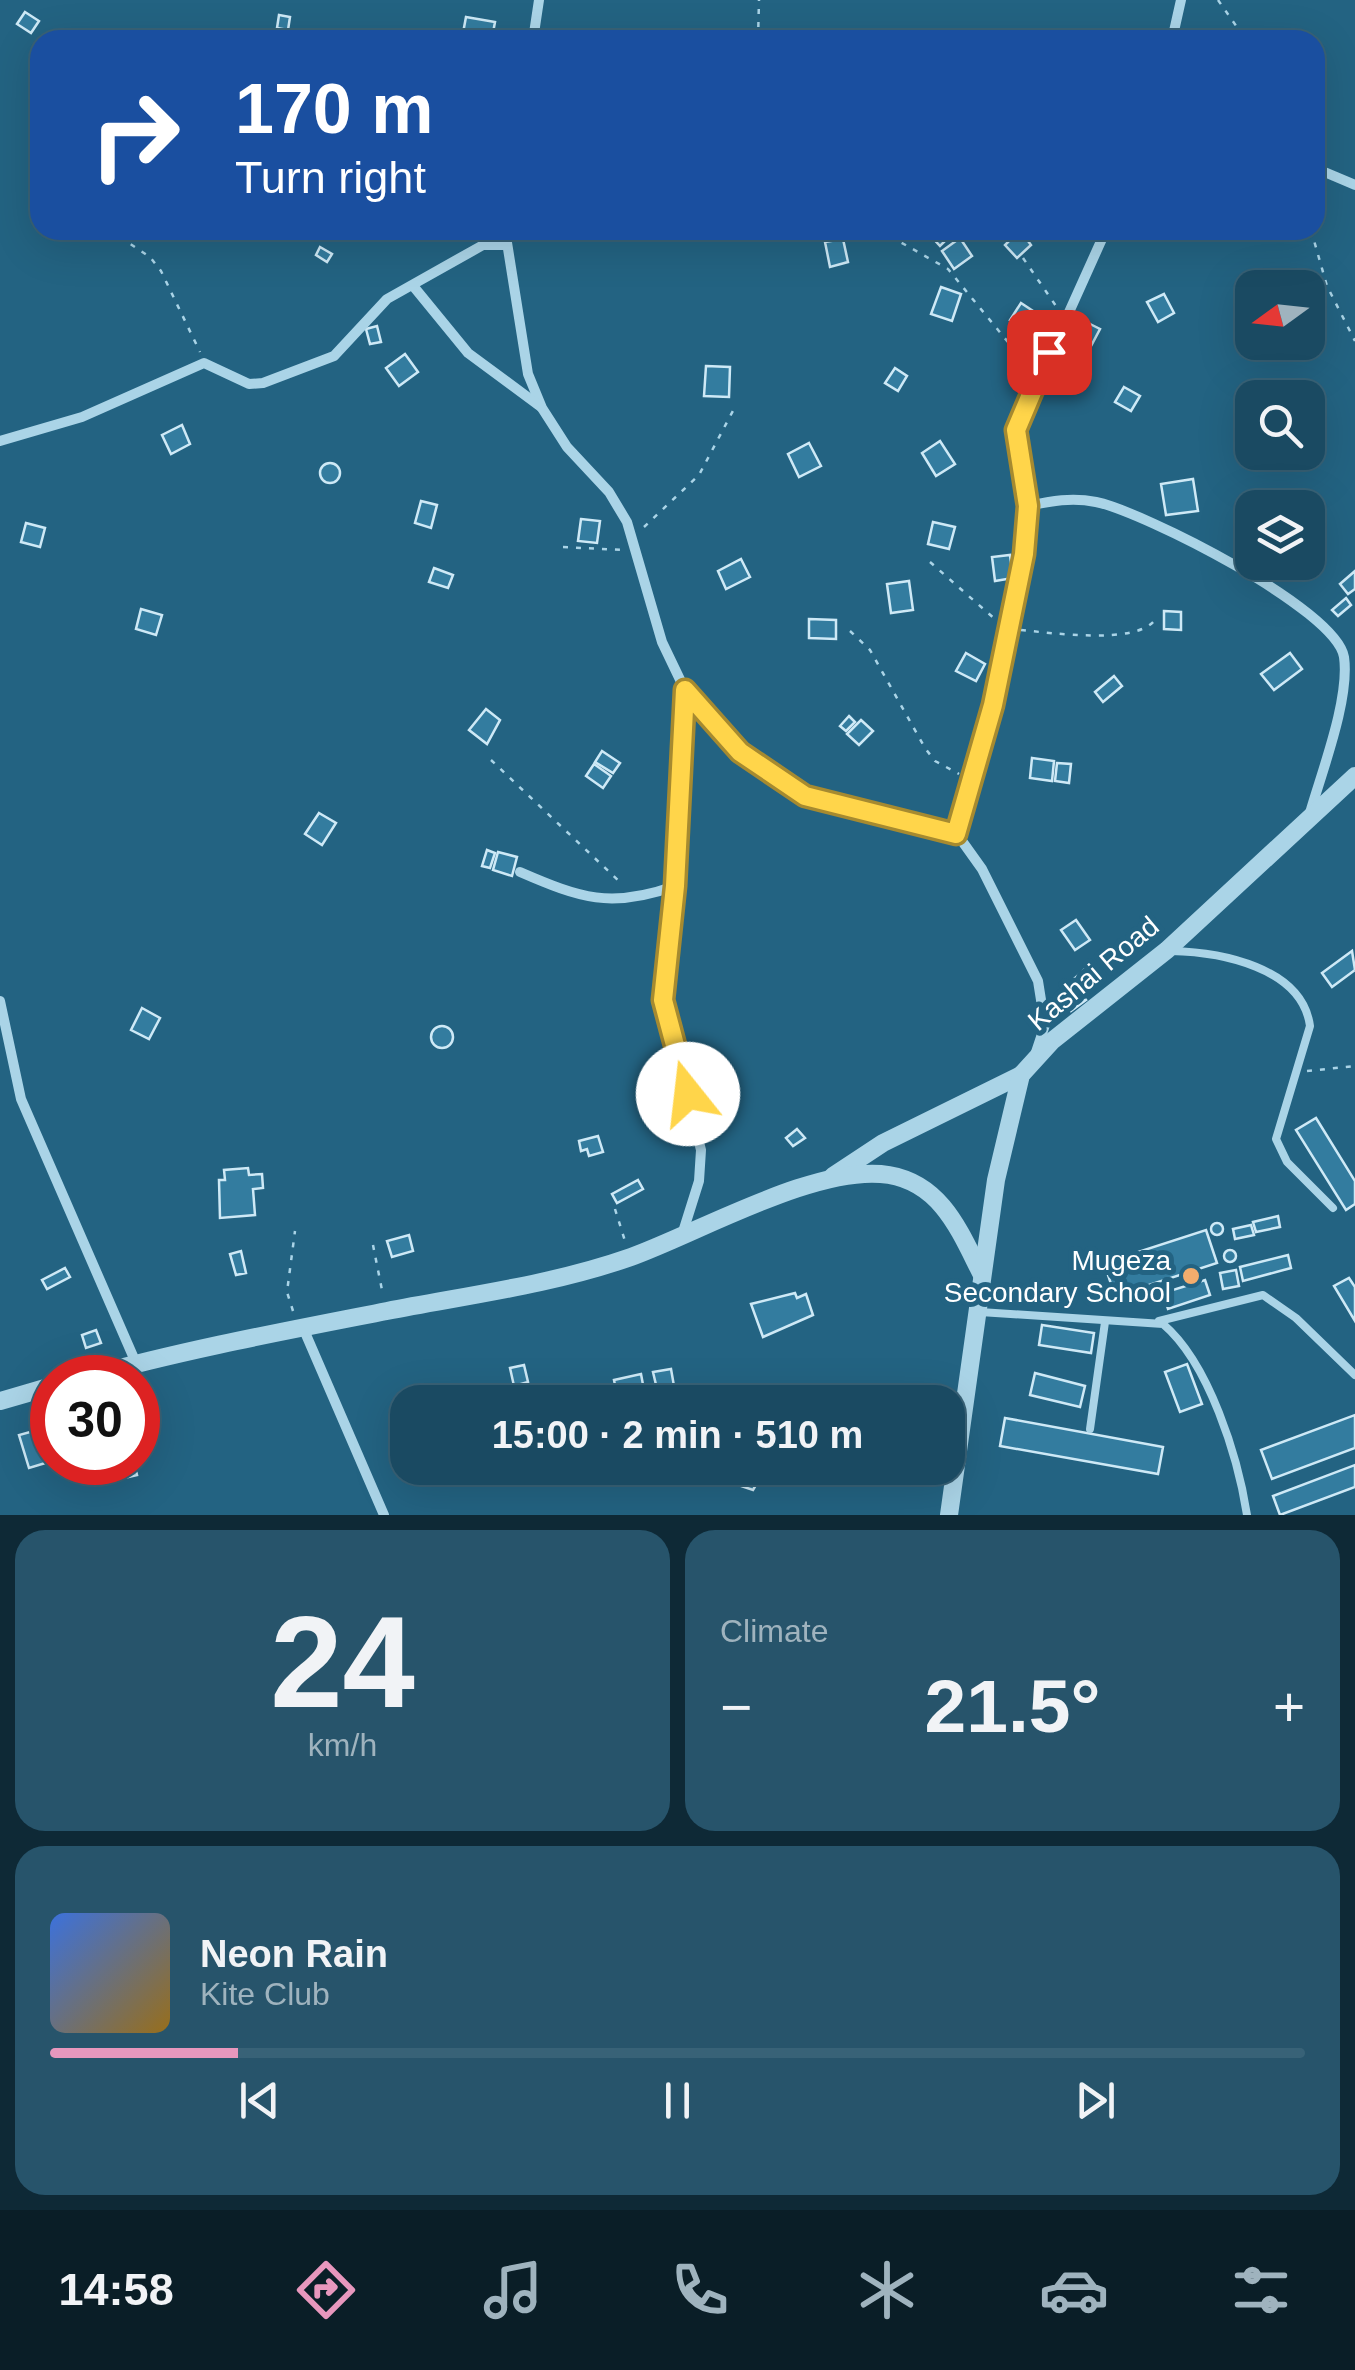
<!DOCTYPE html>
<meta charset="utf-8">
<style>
:root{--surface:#1a4a62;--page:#27546b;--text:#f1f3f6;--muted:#9fb3be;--line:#386277;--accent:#e797bd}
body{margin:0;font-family:Arial,sans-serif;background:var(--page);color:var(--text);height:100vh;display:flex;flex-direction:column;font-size:38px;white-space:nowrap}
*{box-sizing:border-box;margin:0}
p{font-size:32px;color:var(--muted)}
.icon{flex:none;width:55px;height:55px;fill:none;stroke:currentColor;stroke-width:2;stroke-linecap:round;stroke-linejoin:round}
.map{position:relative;height:1515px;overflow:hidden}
.details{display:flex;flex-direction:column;gap:15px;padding:15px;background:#0e2936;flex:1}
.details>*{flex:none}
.guide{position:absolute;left:30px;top:30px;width:1295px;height:210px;border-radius:30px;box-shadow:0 10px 40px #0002,0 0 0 2px var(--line);background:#1a4fa0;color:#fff;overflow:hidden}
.needle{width:65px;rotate:255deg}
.tools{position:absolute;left:1235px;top:270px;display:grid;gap:20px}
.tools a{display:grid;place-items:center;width:90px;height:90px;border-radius:20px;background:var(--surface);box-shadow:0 10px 40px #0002,0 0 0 2px var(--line);font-size:50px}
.speed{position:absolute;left:30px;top:1355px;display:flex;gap:20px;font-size:50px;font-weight:700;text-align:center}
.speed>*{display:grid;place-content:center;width:130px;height:130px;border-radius:50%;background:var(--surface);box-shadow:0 10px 40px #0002,0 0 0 2px var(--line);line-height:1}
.speed .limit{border:15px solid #d22;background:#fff;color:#111}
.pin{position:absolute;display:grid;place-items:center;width:85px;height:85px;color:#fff;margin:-42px;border-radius:20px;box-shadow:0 5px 15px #0006}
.me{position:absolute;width:110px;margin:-55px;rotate:344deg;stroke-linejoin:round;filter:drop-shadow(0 0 8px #0008)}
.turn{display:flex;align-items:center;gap:35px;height:210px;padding:0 40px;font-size:45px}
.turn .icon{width:130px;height:130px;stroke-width:2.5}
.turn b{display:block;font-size:70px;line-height:85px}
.big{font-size:75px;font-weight:600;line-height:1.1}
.details .card{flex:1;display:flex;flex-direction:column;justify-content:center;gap:15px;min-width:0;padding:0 35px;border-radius:30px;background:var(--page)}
.details .dial{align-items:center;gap:0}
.dial b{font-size:130px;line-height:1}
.song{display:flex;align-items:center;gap:30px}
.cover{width:120px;height:120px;border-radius:15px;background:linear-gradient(135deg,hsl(220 70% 55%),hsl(40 70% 35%))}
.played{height:10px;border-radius:5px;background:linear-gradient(90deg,var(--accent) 15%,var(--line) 15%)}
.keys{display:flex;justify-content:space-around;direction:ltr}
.heat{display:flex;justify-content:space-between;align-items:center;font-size:55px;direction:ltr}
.details .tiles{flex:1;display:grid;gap:15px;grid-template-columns:1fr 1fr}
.card:last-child{grid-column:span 2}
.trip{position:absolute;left:390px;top:1385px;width:575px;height:100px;border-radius:30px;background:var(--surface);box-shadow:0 10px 40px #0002,0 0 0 2px var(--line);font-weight:600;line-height:100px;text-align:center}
.tab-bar{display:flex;height:160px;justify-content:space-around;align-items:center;background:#0a1e27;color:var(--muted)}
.tab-bar .icon{width:70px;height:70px}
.tab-bar .active{color:var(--accent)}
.tab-bar b{font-size:45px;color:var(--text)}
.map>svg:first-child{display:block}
.building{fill:#337c9f;stroke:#cee9f6;stroke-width:2.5}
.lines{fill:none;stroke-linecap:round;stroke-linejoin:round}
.path{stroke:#aad4e7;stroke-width:2.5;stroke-dasharray:5 8;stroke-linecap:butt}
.service{stroke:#aad4e7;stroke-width:8}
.minor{stroke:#aad4e7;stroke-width:10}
.tertiary{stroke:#aad4e7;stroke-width:18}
.route-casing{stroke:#a68a30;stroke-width:25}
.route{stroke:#ffd54a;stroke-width:18}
.poi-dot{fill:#f3ad6d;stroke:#236382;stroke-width:4}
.labels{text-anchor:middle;stroke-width:10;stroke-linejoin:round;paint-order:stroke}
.street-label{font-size:28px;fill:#fff;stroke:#236382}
.poi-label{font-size:28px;fill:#fff;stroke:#236382;text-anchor:end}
</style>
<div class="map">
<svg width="1355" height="1515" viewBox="0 0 1355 1515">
<rect width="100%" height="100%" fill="#236382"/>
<g class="building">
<path d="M25 12 39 21 31 33 17 24Z"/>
<path d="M279 15 290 17 288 30 277 28Z"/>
<path d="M466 17 495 22 492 38 463 33Z"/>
<path d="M935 230H950L953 233 940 246 930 235Z"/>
<path d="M1020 230 1031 245 1017 258 1005 245Z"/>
<path d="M960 238 972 256 954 269 942 251Z"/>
<path d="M843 239 848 262 830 267 825 242Z"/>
<path d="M320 247 332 254 327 262 316 255Z"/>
<path d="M941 287 961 294 952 321 931 314Z"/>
<path d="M1164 294 1174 313 1158 322 1147 302Z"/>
<path d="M1021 303 1039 315 1029 332 1010 320Z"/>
<path d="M1080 319 1100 329 1091 346 1068 342Z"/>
<path d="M377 326 381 342 370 344 366 329Z"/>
<path d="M405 354 418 372 399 386 386 368Z"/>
<path d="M706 366 730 367 729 397 704 396Z"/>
<path d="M895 368 907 376 898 391 885 383Z"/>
<path d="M1124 387 1140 396 1131 411 1115 402Z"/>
<path d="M182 425 190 444 171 454 162 435Z"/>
<path d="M940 441 955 464 936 476 922 453Z"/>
<path d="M809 443 821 466 799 477 788 454Z"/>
<circle cx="330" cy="473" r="10"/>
<path d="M1193 479 1198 511 1166 515 1161 484Z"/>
<path d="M421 501 437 505 431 528 415 523Z"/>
<path d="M581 519 600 521 597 543 578 541Z"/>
<path d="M933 522 955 527 949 549 928 544Z"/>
<path d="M26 523 45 528 40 547 21 542Z"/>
<path d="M1010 555 1013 578 995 581 992 557Z"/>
<path d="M741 559 750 577 726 589 718 571Z"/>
<path d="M434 568 453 575 448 588 429 582Z"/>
<path d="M1355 571V589L1348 594 1340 584Z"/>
<path d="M909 581 913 610 891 613 887 584Z"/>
<path d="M1346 598 1351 605 1338 616 1332 610Z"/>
<path d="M141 609 162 615 156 635 136 629Z"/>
<path d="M1164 611 1181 612V630L1164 629Z"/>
<path d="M809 619 836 620V639L809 638Z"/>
<path d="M966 653 985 664 976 681 956 671Z"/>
<path d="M1290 653 1302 669 1274 690 1261 674Z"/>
<path d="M1114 676 1122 686 1103 702 1095 692Z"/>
<path d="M486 709 500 720 487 744 469 730Z"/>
<path d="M849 716 855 722 846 731 840 726Z"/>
<path d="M861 720 873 731 859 745 847 734Z"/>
<path d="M602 751 620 763 613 773 595 762Z"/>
<path d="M1032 758 1054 761 1052 781 1030 778Z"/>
<path d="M1057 763 1071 764 1069 783 1055 781Z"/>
<path d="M594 764 611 776 603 788 586 776Z"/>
<path d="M319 813 336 823 322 845 305 834Z"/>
<path d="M487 850 495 853 490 868 482 866Z"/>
<path d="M498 852 517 857 512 876 493 870Z"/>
<path d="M1076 920 1090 940 1075 950 1061 930Z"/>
<path d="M1352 951 1355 970 1332 987 1322 973Z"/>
<path d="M1086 968 1096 979 1086 990 1075 978Z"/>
<path d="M1076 987 1086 1000 1071 1011 1062 998Z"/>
<path d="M142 1008 160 1018 149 1039 131 1030Z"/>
<circle cx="442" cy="1037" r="11"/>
<path d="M1316 1118 1355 1181V1204L1346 1210 1296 1130Z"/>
<path d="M797 1129 805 1138 793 1146 786 1138Z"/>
<path d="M598 1136 603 1152 589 1156 587 1149 581 1151 579 1141Z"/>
<path d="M248 1168 249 1175 262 1174 263 1188 253 1189 255 1215 220 1218 219 1180H225L224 1170Z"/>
<path d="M638 1180 643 1189 617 1203 612 1194Z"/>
<path d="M1278 1216 1280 1227 1256 1232 1253 1222Z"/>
<circle cx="1217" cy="1229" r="6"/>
<path d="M1251 1225 1254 1235 1235 1239 1233 1229Z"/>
<path d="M1206 1230 1217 1263 1115 1296 1104 1263Z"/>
<path d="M409 1235 413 1251 392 1257 387 1241Z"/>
<circle cx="1230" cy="1256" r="6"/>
<path d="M241 1251 246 1273 236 1275 230 1254Z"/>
<path d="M1288 1255 1291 1268 1243 1281 1240 1267Z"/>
<path d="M65 1268 70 1277 47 1289 42 1280Z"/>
<path d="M1236 1270 1239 1286 1223 1289 1220 1273Z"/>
<path d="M1349 1278 1355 1287V1321L1334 1286Z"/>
<path d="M1205 1280 1210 1295 1168 1309 1163 1293Z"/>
<path d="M795 1293 797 1298 806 1294 813 1315 763 1337 751 1304Z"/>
<path d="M1042 1325 1094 1333 1091 1353 1039 1345Z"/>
<path d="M96 1330 101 1343 86 1348 82 1335Z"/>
<path d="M1187 1364 1202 1404 1180 1412 1165 1372Z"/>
<path d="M524 1365 528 1382 514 1386 510 1368Z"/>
<path d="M671 1369 674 1386 657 1389 653 1372Z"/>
<path d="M1035 1373 1085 1386 1080 1407 1030 1395Z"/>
<path d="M641 1374 644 1390 617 1395 614 1380Z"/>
<path d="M565 1386 568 1402H541L539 1391Z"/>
<path d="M1355 1415V1448L1272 1479 1261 1450Z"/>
<path d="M1005 1418 1163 1447 1158 1474 1000 1446Z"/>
<path d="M52 1426V1461L29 1468 19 1435Z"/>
<path d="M134 1462 137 1475 111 1481 108 1468Z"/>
<path d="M1355 1465V1487L1280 1515 1273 1496Z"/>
<path d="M734 1468H766L753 1490 729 1482Z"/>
</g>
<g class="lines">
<g class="path">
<path d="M1218 0 1246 40"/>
<path d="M758 40 759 0"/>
<path d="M109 230 150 257 161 271 200 352"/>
<path d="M879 230 948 269 1012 347 1026 372"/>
<path d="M1311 230 1327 286 1355 341"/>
<path d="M521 240 557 230"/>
<path d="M1023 258 1056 306"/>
<path d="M644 527 699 475 735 407"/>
<path d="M563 547 623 550"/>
<path d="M930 562 996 620"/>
<path d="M1021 630C1052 633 1136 645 1155 620"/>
<path d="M850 631 870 650 925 748 935 761 959 774"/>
<path d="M491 760 621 883"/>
<path d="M1307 1071 1355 1066"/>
<path d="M615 1209 625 1241"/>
<path d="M373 1245 383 1295"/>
<path d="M293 1311 287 1292 295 1231"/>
</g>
<g class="service">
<path d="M1171 951C1220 952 1302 967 1310 1026L1276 1139 1287 1162 1333 1208"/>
<path d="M980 1312 1163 1324C1209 1363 1238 1457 1247 1515"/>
<path d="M1159 1321 1263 1295 1296 1318 1355 1375"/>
<path d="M1090 1429 1105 1322"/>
</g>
<g class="minor">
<path d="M533 40 539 0"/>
<path d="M1172 40 1181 0"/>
<path d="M1315 168 1355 185"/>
<path d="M505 230 528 374 542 408 567 447 609 492 627 522 662 642 685 690 740 753 805 795 957 834 982 869 1038 981 1045 1025 1036 1052"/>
<path d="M414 287 468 353 541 407"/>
<path d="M0 441 82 417 204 363 249 384 263 383 334 356 387 299 483 245H506"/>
<path d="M1028 506C1051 501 1072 497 1096 502 1144 512 1336 609 1344 657 1350 699 1322 771 1310 813"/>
<path d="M957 834 993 705 1024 554 1028 506 1016 430 1106 230"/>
<path d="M520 872C580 898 611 909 675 886"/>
<path d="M0 1001 21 1099 136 1363"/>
<path d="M682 1235 699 1181 701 1150 663 1001 675 886 685 691"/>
<path d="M304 1330 384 1515"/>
</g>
<g class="tertiary">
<path d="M833 1176 883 1143 1021 1075"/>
<path d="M83 1378C183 1350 285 1331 387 1311 469 1295 551 1285 631 1257 698 1233 819 1163 889 1175 942 1184 960 1232 982 1275"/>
<path d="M0 1401 52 1386"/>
<path d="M949 1515 996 1180 1021 1075 1052 1041 1167 950 1355 776"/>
</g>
</g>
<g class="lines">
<defs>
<path id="route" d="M688 1094 663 1000 675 886 685 690 740 752 805 796 956 834 993 705 1024 554 1028 506 1016 430 1049 352"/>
</defs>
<use href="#route" class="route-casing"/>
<use href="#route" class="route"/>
</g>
<circle class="poi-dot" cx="1191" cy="1276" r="10"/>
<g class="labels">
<g class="street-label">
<text transform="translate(1093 973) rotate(-40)" y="10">Kashai Road</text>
</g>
<g class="poi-label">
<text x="1171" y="1270">Mugeza<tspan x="1171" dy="32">Secondary School</tspan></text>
</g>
</g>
</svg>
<div class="tools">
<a><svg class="needle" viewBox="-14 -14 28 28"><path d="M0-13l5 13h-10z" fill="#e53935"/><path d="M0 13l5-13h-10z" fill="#9fb3be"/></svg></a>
<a><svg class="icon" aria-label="search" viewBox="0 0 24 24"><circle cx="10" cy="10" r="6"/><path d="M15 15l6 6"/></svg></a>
<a><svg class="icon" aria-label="layers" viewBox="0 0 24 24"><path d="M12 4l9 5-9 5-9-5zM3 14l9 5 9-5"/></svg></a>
</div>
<div class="speed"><div class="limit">30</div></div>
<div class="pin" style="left:1049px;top:352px;background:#d93025"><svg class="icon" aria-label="arrive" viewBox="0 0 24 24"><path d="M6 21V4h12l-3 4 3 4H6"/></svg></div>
<svg class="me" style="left:688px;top:1094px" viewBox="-20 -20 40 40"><circle r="19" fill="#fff"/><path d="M0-13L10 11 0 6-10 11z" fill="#ffd54a"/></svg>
<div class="trip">15:00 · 2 min · 510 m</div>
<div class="guide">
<div class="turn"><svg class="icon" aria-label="right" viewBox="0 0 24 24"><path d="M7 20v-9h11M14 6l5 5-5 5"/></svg><div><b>170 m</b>Turn right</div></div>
</div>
</div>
<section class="details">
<div class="tiles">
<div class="card dial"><b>24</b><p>km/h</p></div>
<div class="card"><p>Climate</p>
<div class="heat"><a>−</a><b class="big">21.5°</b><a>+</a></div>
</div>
<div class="card">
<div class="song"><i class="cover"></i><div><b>Neon Rain</b><p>Kite Club</p></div></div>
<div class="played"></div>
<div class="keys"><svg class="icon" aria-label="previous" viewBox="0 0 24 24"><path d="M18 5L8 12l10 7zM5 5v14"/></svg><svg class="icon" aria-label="pause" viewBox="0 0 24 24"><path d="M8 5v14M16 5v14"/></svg><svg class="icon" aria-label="next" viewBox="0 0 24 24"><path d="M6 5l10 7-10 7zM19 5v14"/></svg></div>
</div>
</div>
</section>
<nav class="tab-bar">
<b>14:58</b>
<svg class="icon active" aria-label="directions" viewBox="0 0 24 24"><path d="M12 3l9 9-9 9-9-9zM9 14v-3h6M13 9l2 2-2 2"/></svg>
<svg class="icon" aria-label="music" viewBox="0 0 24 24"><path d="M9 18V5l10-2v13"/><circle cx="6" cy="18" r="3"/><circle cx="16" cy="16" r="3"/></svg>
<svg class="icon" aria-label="phone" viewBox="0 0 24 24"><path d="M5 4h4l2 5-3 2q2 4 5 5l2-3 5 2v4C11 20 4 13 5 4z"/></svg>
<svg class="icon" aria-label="climate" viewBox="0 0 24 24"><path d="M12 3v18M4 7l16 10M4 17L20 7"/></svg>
<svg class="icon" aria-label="car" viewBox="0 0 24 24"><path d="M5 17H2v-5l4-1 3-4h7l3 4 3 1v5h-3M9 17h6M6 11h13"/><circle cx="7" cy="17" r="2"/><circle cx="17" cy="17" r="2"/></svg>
<svg class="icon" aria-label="filters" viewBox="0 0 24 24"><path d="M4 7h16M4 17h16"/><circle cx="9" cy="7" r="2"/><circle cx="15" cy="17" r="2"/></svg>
</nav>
